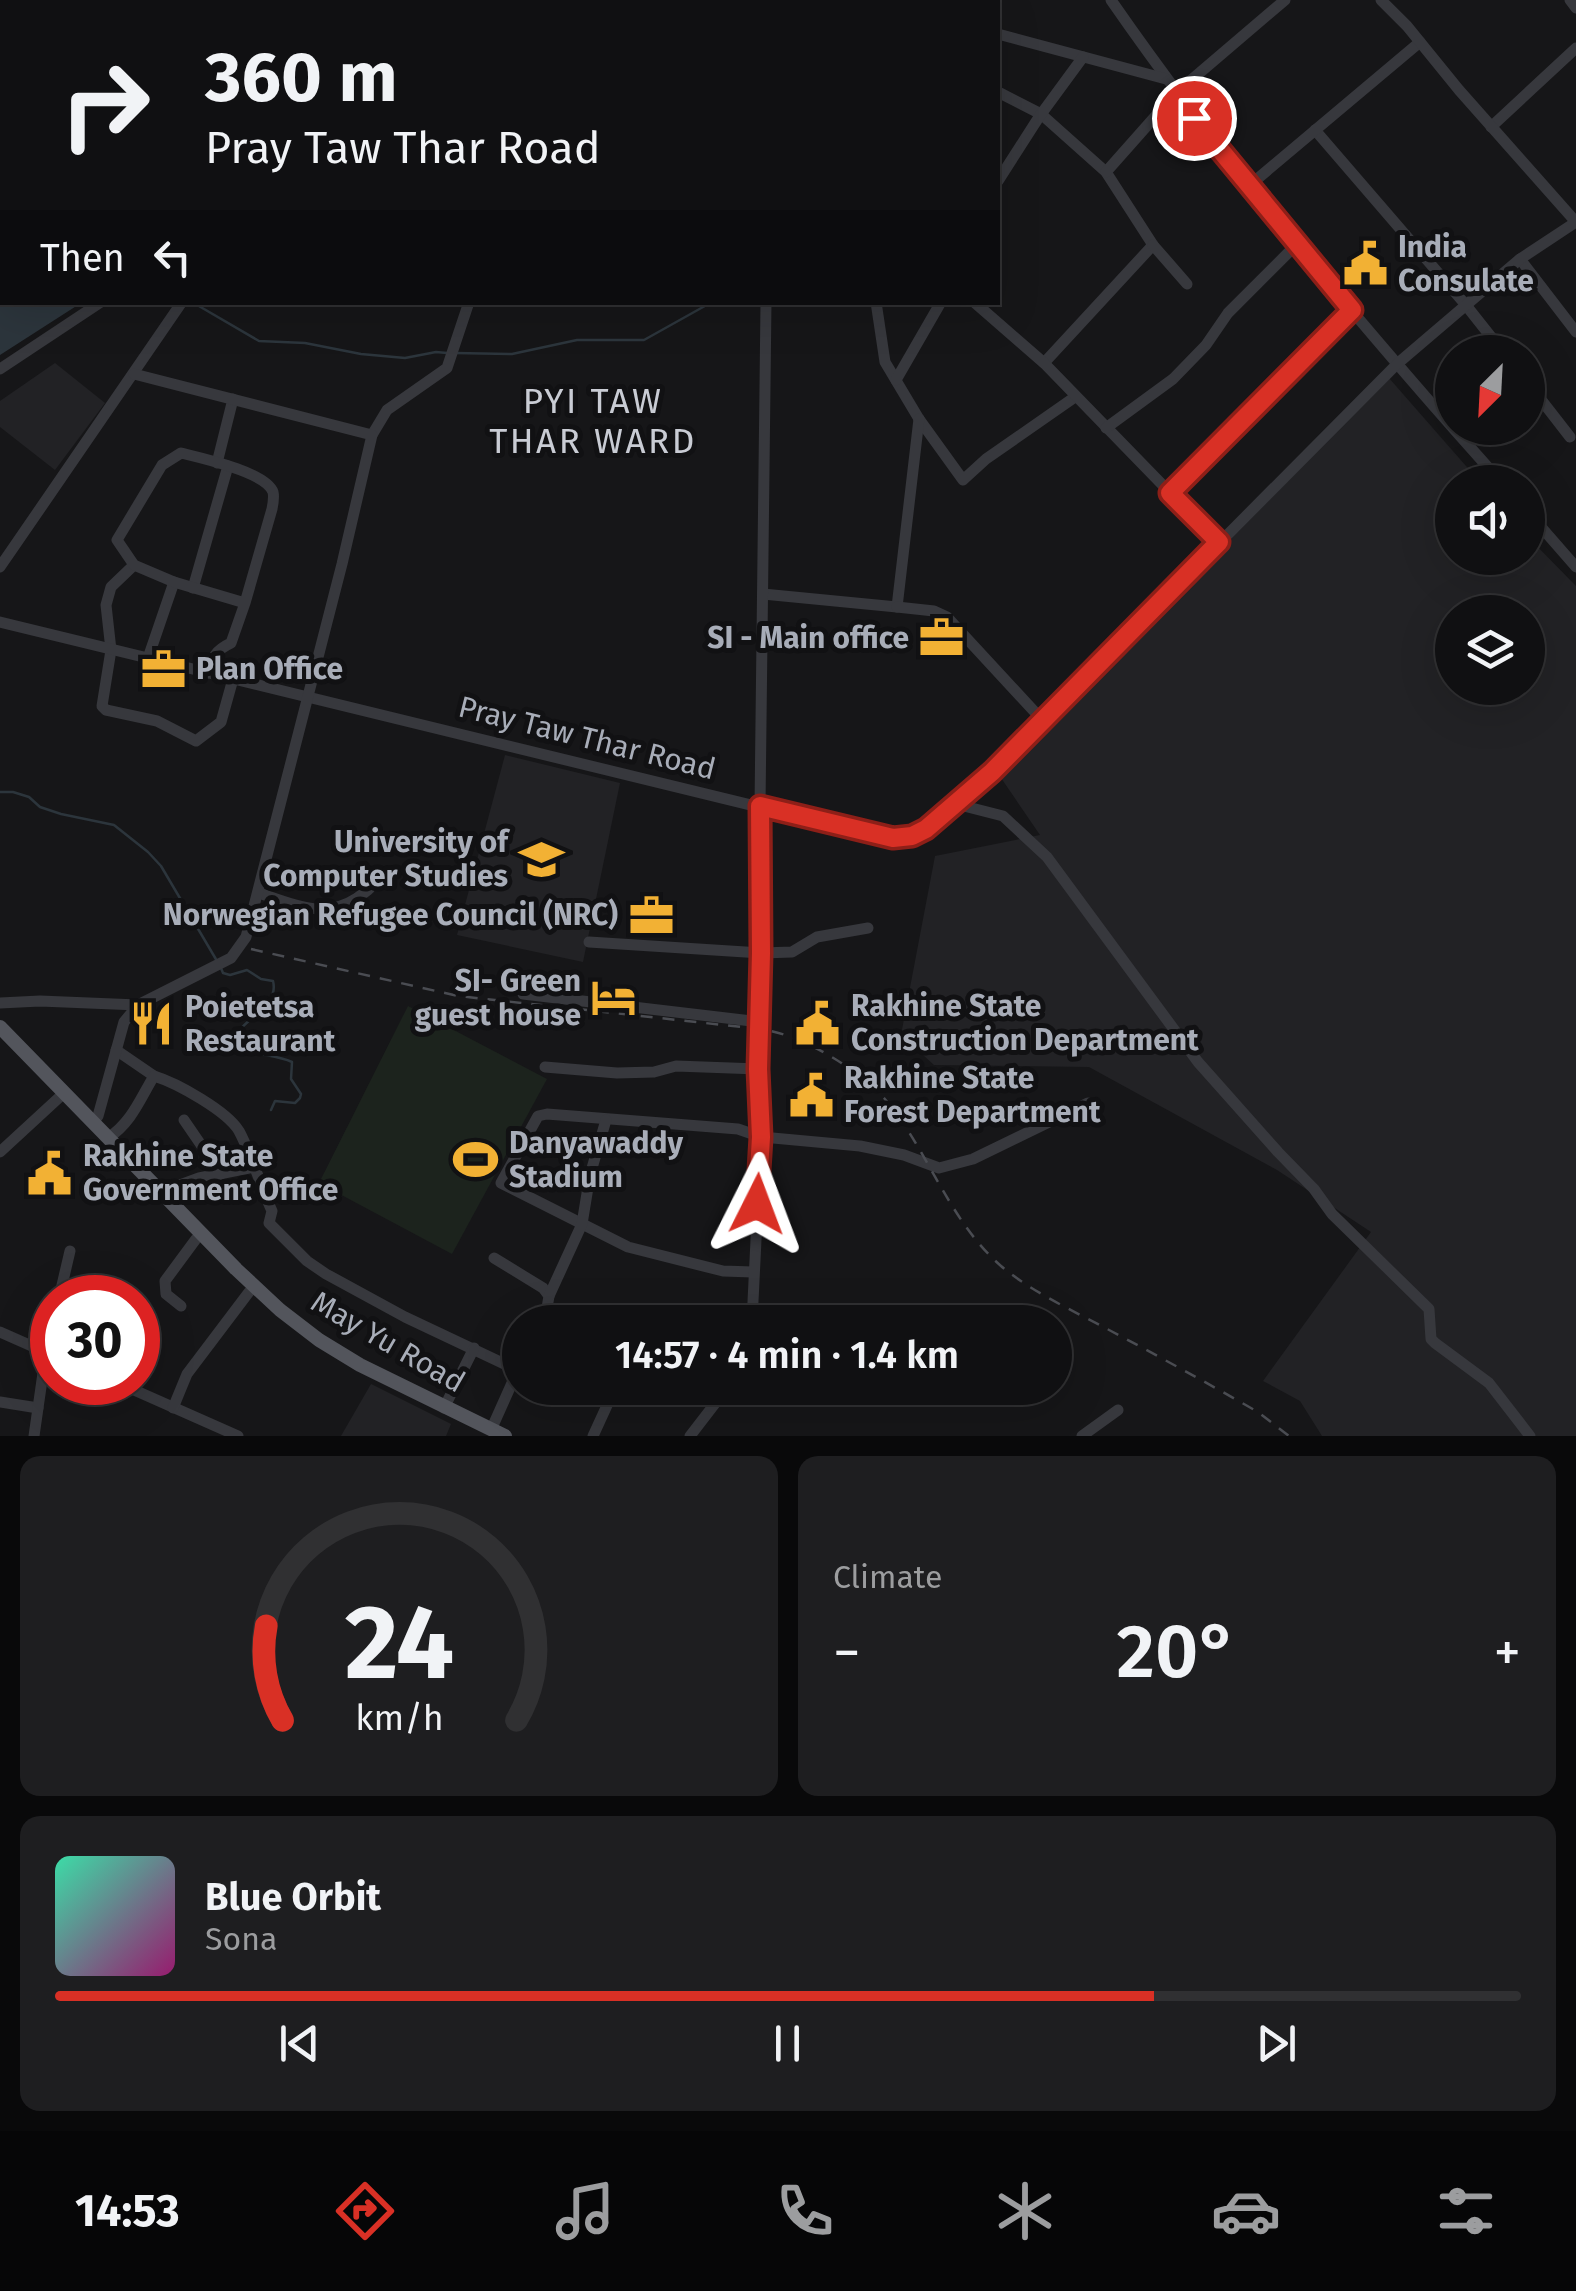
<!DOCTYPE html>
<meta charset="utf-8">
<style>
:root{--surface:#101012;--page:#1e1e20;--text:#f1f3f6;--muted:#9c9d9f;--line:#303032;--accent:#d93025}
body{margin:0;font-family:"Fira Sans",sans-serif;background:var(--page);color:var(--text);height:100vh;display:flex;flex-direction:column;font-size:38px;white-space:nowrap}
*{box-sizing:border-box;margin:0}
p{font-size:32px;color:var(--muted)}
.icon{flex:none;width:55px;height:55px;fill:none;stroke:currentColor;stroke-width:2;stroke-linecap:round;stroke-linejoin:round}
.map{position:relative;height:1436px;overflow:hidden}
.side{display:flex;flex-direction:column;gap:20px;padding:20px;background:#09090a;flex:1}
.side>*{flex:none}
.hud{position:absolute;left:0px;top:0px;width:1000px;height:305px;box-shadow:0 10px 40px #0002,0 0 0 2px var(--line);background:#101012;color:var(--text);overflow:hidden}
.needle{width:65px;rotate:204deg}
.controls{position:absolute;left:1435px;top:335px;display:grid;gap:20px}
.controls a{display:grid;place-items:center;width:110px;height:110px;border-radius:50%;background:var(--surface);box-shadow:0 10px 40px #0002,0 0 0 2px var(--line);font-size:50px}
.speed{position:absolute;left:30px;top:1275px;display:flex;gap:20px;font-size:50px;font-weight:700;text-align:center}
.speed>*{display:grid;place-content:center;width:130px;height:130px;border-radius:50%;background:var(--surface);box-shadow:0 10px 40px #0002,0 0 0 2px var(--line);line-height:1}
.speed .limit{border:15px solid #d22;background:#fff;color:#111}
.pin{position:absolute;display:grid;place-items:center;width:85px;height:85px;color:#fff;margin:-42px;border:5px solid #fff;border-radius:50%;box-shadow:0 2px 10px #0007}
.me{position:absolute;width:110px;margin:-55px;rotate:3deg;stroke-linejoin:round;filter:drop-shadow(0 0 8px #0008)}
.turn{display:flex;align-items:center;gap:35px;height:210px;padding:0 40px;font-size:45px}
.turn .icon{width:130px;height:130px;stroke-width:2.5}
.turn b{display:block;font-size:70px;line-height:85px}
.then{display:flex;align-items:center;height:95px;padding:0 40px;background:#0003;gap:20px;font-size:38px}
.big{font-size:75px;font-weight:600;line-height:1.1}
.side .tile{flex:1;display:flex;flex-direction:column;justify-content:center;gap:15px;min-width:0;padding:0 35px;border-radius:20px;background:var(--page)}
.side .dial{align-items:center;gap:0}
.dial svg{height:260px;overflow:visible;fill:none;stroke:var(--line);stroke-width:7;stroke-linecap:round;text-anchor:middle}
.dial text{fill:var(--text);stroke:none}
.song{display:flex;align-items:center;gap:30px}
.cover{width:120px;height:120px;border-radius:15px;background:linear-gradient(135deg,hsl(160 70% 55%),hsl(320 70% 35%))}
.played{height:10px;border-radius:5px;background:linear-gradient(90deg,var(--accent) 75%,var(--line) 75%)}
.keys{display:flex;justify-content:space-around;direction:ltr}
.heat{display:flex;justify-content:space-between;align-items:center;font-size:55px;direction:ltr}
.side .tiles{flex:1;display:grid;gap:20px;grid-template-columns:1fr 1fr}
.tile:last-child{grid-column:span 2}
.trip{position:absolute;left:502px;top:1305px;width:570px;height:100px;border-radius:50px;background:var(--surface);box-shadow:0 10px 40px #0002,0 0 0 2px var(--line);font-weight:600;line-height:100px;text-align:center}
.menu{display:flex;height:160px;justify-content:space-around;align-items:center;background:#060607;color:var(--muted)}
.menu .icon{width:70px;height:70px}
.menu .on{color:var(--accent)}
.menu b{font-size:45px;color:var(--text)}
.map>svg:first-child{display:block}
.built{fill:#222225;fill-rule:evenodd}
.green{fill:#1c231d}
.water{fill:#2c353c}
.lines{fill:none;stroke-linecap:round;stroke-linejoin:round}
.stream{stroke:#2c353c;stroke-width:2.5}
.minor{stroke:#37383d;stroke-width:11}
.major{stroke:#53555c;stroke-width:14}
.rail{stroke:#4a4c52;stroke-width:2.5;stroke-dasharray:12 10;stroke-linecap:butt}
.route-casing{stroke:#8d1f18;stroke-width:25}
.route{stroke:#d93025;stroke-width:18}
.labels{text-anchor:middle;stroke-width:10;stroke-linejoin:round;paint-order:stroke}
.poi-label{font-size:30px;font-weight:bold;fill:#a8adb8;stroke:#111113;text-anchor:start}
.street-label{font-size:30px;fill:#a8adb8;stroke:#111113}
.quarter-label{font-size:35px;letter-spacing:2.5px;fill:#c9ccd4;stroke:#111113}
</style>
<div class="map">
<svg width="1576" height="1436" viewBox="0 0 1576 1436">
<rect width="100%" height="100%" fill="#161618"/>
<g class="built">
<path d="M55 363 105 403 55 470 0 427V401Z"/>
<path d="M1389 378 1480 482H1452V558H1528V537L1576 586V1436H1322L1300 1401 1263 1381 1371 1232 1277 1170 1089 1067 934 1065 901 1035 935 856 1040 835 999 775ZM1452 612H1528V688H1452Z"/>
<path d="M505 755 620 783 583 962 457 935Z"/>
<path d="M371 1384 451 1424 446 1436H341Z"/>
</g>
<path class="green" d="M408 1006 547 1079 452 1254 319 1183Z"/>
<path class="water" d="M0 0H249V2H2V302L81 303 0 355Z"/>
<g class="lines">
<g class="stream">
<path d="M192 302 259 341 305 343 361 354 405 358 436 352 447 353"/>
<path d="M455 353 512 354 577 340H644L712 302"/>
<path d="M0 792H13L29 797 40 807 61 814 114 825 148 852 161 866 217 961"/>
<path d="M221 968 223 973 230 975 247 970 261 979 273 981C280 1008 239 1019 232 1043 251 1057 273 1053 292 1062L291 1079 301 1094 300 1098 295 1103 275 1101 271 1110"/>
</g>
<g class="minor">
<path d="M759 0V2"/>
<path d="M872 0 881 2"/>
<path d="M1111 0C1215 150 1332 290 1452 427"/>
<path d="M1570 0 1576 8"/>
<path d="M256 2 257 0"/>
<path d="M391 2 393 0"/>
<path d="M735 2 738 0"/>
<path d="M998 34 1166 79"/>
<path d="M998 92 1041 114 1106 172 1153 245 1044 363"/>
<path d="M1491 127 1576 48"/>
<path d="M1315 130 1465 304 1503 352"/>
<path d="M1106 172 1176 93 1285 0"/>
<path d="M998 181 1039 117 1083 57"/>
<path d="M1250 185 1420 42"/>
<path d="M1153 245 1187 284"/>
<path d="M1520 259 1576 332"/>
<path d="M876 302 885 362 919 419 963 480 986 459 1075 397"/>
<path d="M974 302 1044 363 1219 543"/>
<path d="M0 369 101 302"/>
<path d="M896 380 941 302"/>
<path d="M1528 383 1570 437"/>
<path d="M1106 428 1173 379 1206 345 1228 313 1297 244"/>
<path d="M1453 428 1501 482"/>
<path d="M372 435 387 410 447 368 469 302"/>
<path d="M217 463 233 399"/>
<path d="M1170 493 1352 310"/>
<path d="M1528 512 1576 567"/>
<path d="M134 565 111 587 106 605 111 650 102 706 106 710 157 721 196 741 221 722 233 679"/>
<path d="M0 567 182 302"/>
<path d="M193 588 228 466"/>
<path d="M763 594 897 607 919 419"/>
<path d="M897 607 934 611 947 617 1044 722"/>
<path d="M0 622 882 837C893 838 904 839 915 835 938 826 972 790 992 772L1397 364 1520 259 1576 222 1459 90 1407 26 1381 0"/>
<path d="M148 658 174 582"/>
<path d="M208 673C212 657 216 650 231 643L245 603 174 582 134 565 117 540 162 465 181 453C201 458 266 472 273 492 274 496 273 504 272 509L245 603"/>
<path d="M956 804 1003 816 1047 857 1198 1062 1278 1152 1314 1189 1332 1214 1429 1309 1431 1339 1435 1343 1489 1383 1530 1436"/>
<path d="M259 893C292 904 324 920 357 898 367 891 373 887 378 876"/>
<path d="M589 942 761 953 792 952 817 937 868 928"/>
<path d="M523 994 760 1022"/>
<path d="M0 1003 40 1001 138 1005"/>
<path d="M116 1050 154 1076"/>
<path d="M545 1067 617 1073 654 1072 676 1066 758 1069"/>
<path d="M184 1120 221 1174"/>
<path d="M93 1122 98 1116 124 1022 138 1005 231 958 246 937 342 564 372 435 134 374"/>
<path d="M108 1138C132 1122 140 1099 154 1076 177 1083 227 1111 239 1131 251 1153 261 1187 272 1211L269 1223 307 1261 326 1274 405 1317 517 1370"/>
<path d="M0 1152 64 1093"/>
<path d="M161 1192 199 1178 254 1167"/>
<path d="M494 1258 543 1288 549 1296 547 1308 540 1322"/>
<path d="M753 1272 723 1271 628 1247 501 1183 538 1116 547 1114 738 1129 761 1137 860 1146 904 1155 939 1168 973 1159 1088 1103"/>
<path d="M549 1296 582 1224 590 1175 606 1120"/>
<path d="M59 1298 70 1251"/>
<path d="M181 1306 166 1294 165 1281 196 1239"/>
<path d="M571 1318 581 1322"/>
<path d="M752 1322 761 1137 758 1069 760 1022V806L766 302"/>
<path d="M0 1332 52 1355"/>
<path d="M116 1382 238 1436"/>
<path d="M696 1388 717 1401"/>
<path d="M0 1402 38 1408"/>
<path d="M173 1408 187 1374 249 1292"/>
<path d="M444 1408 474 1348"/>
<path d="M491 1430 520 1365"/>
<path d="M34 1436 46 1352 52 1325"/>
<path d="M593 1436 615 1388"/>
<path d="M690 1436 717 1401 724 1388"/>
<path d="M1082 1436 1118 1410"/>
</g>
<path class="major" d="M0 1027 236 1269 280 1310 319 1340 360 1365 505 1436"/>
<path class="rail" d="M251 949 458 996 760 1029C786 1033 808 1043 830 1056 850 1068 868 1080 884 1098 928 1149 948 1220 1001 1266 1033 1293 1074 1311 1111 1331 1160 1357 1209 1384 1258 1412L1289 1436"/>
</g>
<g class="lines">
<defs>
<path id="route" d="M757 1204 761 1137 758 1069 761 953 760 806 893 838 912 836 926 829 992 772 1219 542 1170 493 1352 310 1194 118"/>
</defs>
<use href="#route" class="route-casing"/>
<use href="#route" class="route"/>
</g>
<defs>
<symbol id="civic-bare" viewBox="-9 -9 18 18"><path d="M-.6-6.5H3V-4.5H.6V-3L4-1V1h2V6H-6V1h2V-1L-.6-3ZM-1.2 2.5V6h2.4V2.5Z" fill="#f2b134" stroke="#111113" stroke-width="2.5" paint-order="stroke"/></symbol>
<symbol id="office-bare" viewBox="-9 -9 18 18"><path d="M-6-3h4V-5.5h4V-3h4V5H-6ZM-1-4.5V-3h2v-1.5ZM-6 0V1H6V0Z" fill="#f2b134" stroke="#111113" stroke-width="2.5" paint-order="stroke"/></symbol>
<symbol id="university-bare" viewBox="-9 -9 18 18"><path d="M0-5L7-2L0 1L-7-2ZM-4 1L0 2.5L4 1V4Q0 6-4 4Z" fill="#f2b134" stroke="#111113" stroke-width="2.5" paint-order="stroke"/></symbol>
<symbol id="hotel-bare" viewBox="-9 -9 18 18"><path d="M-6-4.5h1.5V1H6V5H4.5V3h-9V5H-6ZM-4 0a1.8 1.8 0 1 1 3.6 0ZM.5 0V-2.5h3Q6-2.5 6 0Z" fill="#f2b134" stroke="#111113" stroke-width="2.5" paint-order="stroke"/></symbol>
<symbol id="restaurant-bare" viewBox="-9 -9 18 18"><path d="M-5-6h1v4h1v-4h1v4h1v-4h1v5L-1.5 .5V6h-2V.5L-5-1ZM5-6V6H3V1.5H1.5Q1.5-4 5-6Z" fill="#f2b134" stroke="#111113" stroke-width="2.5" paint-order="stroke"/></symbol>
<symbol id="stadium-bare" viewBox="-9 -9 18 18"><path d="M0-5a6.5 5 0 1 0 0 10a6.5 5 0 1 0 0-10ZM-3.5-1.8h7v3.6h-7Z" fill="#f2b134" stroke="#111113" stroke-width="2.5" paint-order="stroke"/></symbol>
</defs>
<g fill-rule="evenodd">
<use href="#civic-bare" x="1334" y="232" width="63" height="63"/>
<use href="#office-bare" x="910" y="606" width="63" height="63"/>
<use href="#office-bare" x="132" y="638" width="63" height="63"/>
<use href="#university-bare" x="510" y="828" width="63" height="63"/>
<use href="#office-bare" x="620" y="884" width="63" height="63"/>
<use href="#hotel-bare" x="582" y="966" width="63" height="63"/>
<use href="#civic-bare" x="786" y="992" width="63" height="63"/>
<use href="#restaurant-bare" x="120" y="992" width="63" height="63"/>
<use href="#civic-bare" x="780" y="1064" width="63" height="63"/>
<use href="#stadium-bare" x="444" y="1128" width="63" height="63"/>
<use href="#civic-bare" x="18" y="1142" width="63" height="63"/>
</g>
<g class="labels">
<g class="poi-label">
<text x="1398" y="257">India<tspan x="1398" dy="34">Consulate</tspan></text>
<text x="909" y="648" text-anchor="end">SI - Main office</text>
<text x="196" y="679">Plan Office</text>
<text x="508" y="852" text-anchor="end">University of<tspan x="508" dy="34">Computer Studies</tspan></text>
<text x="618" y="925" text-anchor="end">Norwegian Refugee Council (NRC)</text>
<text x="581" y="991" text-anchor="end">SI- Green<tspan x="581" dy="34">guest house</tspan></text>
<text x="851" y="1016">Rakhine State<tspan x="851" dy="34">Construction Department</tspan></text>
<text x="185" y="1017">Poietetsa<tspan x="185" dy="34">Restaurant</tspan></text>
<text x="844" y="1088">Rakhine State<tspan x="844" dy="34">Forest Department</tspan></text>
<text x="509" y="1153">Danyawaddy<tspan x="509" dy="34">Stadium</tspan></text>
<text x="83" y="1166">Rakhine State<tspan x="83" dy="34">Government Office</tspan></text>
</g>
<g class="street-label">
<text transform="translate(587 738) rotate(14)" y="10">Pray Taw Thar Road</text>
<text transform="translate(388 1342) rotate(30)" y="10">May Yu Road</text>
</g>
<g class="quarter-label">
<text x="593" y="413">PYI TAW<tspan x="593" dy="40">THAR WARD</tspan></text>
</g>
</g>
</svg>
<div class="controls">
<a><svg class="needle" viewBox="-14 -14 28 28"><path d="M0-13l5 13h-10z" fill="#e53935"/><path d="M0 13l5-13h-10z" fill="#9c9d9f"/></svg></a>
<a><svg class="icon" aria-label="sound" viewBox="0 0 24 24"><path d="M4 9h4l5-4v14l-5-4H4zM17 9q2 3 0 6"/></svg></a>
<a><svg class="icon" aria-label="layers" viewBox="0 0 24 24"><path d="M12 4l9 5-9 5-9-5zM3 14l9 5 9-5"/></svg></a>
</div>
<div class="speed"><div class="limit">30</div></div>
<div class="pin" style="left:1194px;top:118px;background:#d93025"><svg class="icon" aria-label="arrive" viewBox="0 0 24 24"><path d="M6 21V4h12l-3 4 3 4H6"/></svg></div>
<svg class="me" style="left:757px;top:1204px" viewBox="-20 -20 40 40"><path d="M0-17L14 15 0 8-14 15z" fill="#d93025" stroke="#fff" stroke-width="4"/></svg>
<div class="trip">14:57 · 4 min · 1.4 km</div>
<div class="hud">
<div class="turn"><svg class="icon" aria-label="right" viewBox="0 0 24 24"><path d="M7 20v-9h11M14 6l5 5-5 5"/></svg><div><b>360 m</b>Pray Taw Thar Road</div></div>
<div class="then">Then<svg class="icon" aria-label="left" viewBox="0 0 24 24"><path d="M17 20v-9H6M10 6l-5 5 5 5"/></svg></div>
</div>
</div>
<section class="side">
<div class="tiles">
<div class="tile dial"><svg viewBox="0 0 100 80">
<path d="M14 69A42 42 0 1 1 86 69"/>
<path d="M14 69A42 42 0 0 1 9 40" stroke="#d93025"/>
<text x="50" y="56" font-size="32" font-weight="700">24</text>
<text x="50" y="72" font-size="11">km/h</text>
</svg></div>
<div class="tile"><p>Climate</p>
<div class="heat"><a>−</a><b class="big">20°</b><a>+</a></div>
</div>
<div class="tile">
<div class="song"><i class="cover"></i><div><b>Blue Orbit</b><p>Sona</p></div></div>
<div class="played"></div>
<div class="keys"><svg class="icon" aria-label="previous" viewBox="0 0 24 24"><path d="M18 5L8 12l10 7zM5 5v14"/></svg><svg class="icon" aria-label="pause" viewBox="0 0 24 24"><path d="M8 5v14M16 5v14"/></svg><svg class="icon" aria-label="next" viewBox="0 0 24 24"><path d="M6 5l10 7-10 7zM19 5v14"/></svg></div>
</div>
</div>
</section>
<nav class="menu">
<b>14:53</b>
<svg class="icon on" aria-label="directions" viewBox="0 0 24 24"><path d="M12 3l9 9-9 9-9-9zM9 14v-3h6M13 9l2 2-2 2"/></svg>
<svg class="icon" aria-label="music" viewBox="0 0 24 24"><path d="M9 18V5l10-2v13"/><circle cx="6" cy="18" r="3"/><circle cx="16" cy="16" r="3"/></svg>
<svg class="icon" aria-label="phone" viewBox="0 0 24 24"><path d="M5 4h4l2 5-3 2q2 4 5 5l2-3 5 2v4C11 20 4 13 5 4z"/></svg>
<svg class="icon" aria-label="climate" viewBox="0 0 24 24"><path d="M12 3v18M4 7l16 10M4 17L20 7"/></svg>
<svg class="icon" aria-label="car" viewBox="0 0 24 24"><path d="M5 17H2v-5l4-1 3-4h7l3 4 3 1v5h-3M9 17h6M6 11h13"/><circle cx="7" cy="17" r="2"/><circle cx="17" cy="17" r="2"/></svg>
<svg class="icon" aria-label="filters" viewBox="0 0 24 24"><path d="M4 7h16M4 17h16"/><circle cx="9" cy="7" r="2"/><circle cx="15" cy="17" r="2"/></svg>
</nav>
